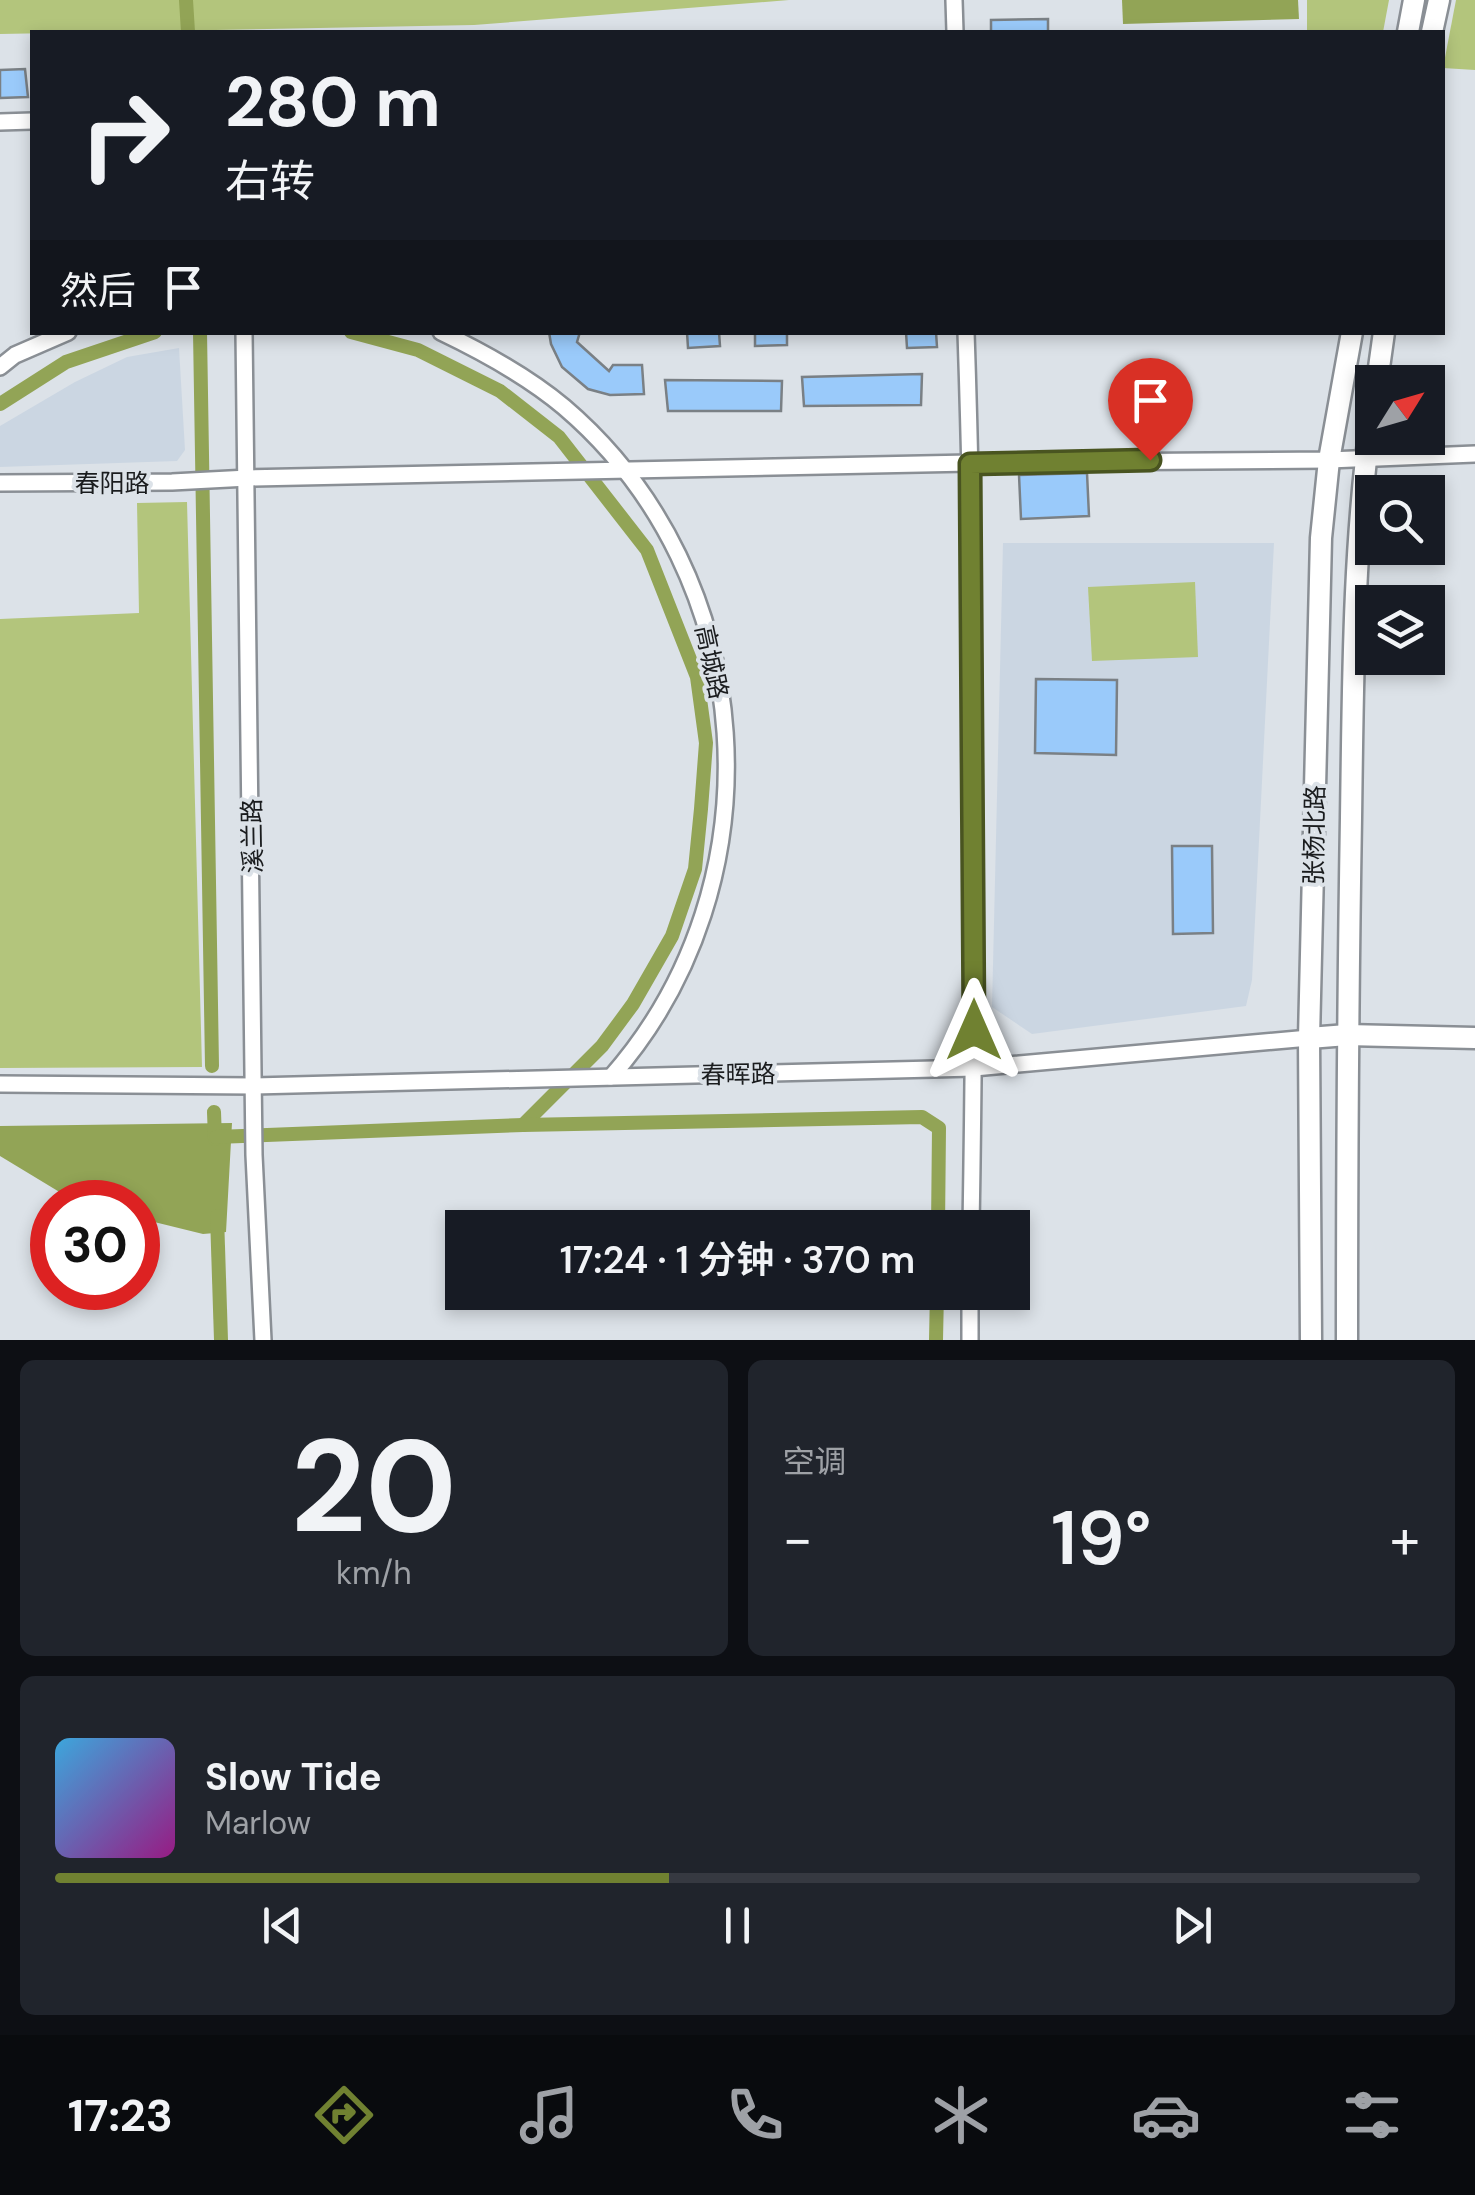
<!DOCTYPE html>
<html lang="zh">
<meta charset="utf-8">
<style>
:root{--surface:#171b24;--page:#20242c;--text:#f1f3f6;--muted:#9ea1a6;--line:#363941;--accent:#708131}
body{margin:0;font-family:"DM Sans","Noto Sans SC",sans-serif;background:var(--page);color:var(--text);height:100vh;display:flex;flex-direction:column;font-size:38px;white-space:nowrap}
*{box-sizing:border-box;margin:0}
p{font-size:32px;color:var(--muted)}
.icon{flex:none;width:55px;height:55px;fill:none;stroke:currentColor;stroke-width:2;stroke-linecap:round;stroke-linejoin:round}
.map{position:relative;height:1340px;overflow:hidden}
.details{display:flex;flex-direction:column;gap:20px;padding:20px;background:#0d0f14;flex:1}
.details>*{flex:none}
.hud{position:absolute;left:30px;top:30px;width:1415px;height:305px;border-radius:0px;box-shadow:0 5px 15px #0003;background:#171b24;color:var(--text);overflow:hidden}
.needle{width:65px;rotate:53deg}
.controls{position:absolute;left:1355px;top:365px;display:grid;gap:20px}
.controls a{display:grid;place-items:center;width:90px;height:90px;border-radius:0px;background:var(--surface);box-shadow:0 5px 15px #0003;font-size:50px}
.speed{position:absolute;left:30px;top:1180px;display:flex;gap:20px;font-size:50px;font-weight:700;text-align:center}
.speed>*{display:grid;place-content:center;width:130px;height:130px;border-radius:50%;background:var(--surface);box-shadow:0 5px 15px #0003;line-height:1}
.speed .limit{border:15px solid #d22;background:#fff;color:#111}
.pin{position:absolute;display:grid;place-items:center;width:85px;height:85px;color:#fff;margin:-102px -42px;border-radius:50% 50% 50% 0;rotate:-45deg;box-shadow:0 0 10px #0007}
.pin .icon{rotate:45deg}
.me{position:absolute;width:110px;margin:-55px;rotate:0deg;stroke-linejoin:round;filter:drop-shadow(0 0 8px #0008)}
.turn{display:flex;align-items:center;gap:35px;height:210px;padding:0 30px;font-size:45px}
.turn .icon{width:130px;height:130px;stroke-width:2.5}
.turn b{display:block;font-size:70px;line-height:85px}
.then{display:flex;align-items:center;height:95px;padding:0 30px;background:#0003;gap:20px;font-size:38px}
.big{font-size:75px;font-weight:600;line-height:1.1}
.details .widget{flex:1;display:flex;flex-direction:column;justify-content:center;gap:15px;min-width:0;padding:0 35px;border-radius:15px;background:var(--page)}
.details .dial{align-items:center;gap:0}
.dial b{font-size:130px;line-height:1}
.song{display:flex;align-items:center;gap:30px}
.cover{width:120px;height:120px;border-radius:15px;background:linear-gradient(135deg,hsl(200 70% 55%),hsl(310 70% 35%))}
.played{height:10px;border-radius:5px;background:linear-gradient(90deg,var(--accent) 45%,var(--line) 45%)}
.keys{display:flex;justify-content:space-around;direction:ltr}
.heat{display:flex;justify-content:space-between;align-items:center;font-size:55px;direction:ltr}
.details .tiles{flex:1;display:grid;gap:20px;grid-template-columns:1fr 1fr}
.widget:last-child{grid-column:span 2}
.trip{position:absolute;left:445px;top:1210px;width:585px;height:100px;border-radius:0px;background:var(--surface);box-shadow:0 5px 15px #0003;font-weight:600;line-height:100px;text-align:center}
.dock{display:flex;height:160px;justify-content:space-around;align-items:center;background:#090b0e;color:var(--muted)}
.dock .icon{width:70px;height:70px}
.dock .on{color:var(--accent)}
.dock b{font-size:45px;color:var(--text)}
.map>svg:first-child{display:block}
.built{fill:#cbd6e2}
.green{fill:#b3c57c}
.water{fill:#92a456}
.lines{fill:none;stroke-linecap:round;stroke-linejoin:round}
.canal{stroke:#92a456;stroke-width:14}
.building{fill:#9acafa;stroke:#7a8085;stroke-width:2.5}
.minor-casing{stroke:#8a8f95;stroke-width:20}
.major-casing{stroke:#8a8f95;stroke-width:25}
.minor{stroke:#fff;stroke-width:15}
.major{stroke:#fff;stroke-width:20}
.route-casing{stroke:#495420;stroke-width:25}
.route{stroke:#708131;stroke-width:18}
.labels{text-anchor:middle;stroke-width:8;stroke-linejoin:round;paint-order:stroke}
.street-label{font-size:25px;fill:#1a1c1e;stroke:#dce2e8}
</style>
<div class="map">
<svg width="1475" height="1340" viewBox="0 0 1475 1340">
<rect width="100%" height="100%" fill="#dce2e8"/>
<g class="built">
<path d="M179 348 185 450 177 461 0 467V426L75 382 127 357Z"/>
<path d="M1003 543H1274L1252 980 1246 1006 1032 1034 992 1007Z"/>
</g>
<g class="green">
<path d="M0 0H789L474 25 0 34Z"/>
<path d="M1307 0H1389L1383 32H1307Z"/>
<path d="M1456 0H1475V70L1443 68Z"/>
<path d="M187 502 202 1067 0 1068V619L139 613 137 503Z"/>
<path d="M1195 582 1198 657 1092 661 1088 587Z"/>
</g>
<g class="water">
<path d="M1122 0H1298L1299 19 1123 24Z"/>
<path d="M232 1123 226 1232 203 1234 138 1218V1202H76L0 1156V1126Z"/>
</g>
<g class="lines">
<g class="canal">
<path d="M186 0 188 32"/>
<path d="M200 332 212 1066"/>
<path d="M351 332 418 350 500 391 559 437 647 550 697 677 706 743 701 809 695 869 672 936 633 1004 602 1046 523 1125"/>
<path d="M0 404 66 362 155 332"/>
<path d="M214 1112 215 1139"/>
<path d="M216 1137 523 1125 922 1117 939 1128 938 1228"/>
<path d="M217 1216 221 1340"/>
<path d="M936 1340 937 1292"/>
</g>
</g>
<g class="building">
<path d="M1048 19V32H991V20Z"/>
<path d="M25 69 28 97 0 98V70Z"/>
<path d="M549 332H580L577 342 609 371 613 365H642L644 394 610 395 588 389 562 367 551 344Z"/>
<path d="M687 332H719L720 346 688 348Z"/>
<path d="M755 332H787V345L755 346Z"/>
<path d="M906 332H936L937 347 907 348Z"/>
<path d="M922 374 921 405 804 406 802 377Z"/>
<path d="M665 380 782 381 781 411H668Z"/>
<path d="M1087 473 1089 516 1021 519 1019 475Z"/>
<path d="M1036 679 1117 680 1116 755 1035 753Z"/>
<path d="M1172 846H1212L1213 933 1173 934Z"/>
</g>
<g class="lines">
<defs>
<g id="minor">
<path d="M954 0 955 32"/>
<path d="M0 122 32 121"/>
<path d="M244 332 254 1155 263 1340"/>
<path d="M441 332C485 353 527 376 564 407 761 575 781 884 611 1077"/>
<path d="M966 332C976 630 976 930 971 1228"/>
<path d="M0 367 15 355 68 332"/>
<path d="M0 483 172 482 248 478 970 463 1329 460 1475 454"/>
<path d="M0 1084 254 1086 974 1068 1309 1038"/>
<path d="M970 1340V1292"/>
</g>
<g id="major">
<path d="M1408 32 1414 0"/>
<path d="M1432 32 1439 0"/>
<path d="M1377 382 1384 332"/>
<path d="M1309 1038 1347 1035 1475 1038"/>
<path d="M1311 1340 1309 1038 1321 538 1329 460 1352 332"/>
<path d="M1347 1340C1347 1166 1348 992 1351 818 1353 681 1353 546 1372 411"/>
</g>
</defs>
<use href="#minor" class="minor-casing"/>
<use href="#major" class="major-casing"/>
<use href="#minor" class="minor"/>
<use href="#major" class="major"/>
</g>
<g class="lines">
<defs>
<path id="route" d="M974 1030 970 464 1150 460"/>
</defs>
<use href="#route" class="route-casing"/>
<use href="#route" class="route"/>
</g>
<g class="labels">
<g class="street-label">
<text x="112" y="492">春阳路</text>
<text transform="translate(712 662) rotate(78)" y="9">高城路</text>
<text transform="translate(1314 835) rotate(-89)" y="9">张杨北路</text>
<text transform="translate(252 836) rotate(-91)" y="9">溪兰路</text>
<text transform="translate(738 1074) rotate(-1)" y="9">春晖路</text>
</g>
</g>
</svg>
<div class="controls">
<a><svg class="needle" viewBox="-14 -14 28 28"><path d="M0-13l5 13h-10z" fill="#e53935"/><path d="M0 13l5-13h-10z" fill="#9ea1a6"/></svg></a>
<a><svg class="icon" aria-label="search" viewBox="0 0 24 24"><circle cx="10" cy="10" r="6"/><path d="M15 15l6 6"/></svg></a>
<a><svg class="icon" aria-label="layers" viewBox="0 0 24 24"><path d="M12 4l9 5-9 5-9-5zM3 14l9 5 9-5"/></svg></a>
</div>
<div class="speed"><div class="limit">30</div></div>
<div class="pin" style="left:1150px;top:460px;background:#d93025"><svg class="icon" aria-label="arrive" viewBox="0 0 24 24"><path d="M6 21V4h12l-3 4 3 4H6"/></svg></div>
<svg class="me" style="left:974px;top:1030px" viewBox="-20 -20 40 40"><path d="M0-17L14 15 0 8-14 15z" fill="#708131" stroke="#fff" stroke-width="4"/></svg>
<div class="trip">17:24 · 1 分钟 · 370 m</div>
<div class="hud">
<div class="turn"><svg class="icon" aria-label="right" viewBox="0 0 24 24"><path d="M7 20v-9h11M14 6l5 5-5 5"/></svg><div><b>280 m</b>右转</div></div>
<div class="then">然后<svg class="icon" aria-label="arrive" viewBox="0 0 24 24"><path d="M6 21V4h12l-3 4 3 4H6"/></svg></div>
</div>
</div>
<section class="details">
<div class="tiles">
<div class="widget dial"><b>20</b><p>km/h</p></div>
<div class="widget"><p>空调</p>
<div class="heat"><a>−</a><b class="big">19°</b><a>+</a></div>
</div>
<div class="widget">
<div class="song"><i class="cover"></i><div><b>Slow Tide</b><p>Marlow</p></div></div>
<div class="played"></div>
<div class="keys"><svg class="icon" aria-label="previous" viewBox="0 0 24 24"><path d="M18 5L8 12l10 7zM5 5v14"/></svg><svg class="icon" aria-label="pause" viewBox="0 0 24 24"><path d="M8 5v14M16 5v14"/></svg><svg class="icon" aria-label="next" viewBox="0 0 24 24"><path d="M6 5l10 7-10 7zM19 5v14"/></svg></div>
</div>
</div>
</section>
<nav class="dock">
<b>17:23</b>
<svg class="icon on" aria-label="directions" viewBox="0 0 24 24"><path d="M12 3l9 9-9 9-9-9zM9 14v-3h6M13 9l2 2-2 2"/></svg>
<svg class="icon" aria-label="music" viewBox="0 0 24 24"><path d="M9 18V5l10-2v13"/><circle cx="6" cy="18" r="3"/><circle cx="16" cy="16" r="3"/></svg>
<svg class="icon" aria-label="phone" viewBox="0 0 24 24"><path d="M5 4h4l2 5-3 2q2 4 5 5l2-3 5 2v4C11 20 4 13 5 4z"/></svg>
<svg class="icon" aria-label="climate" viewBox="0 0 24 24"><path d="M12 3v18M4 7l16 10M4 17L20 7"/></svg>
<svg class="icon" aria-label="car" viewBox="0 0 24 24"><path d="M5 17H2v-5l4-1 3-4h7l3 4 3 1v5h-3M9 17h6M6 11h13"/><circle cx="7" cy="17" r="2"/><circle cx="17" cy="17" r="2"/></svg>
<svg class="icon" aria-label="filters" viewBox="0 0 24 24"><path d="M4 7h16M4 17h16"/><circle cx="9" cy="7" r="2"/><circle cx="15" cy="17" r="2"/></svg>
</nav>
